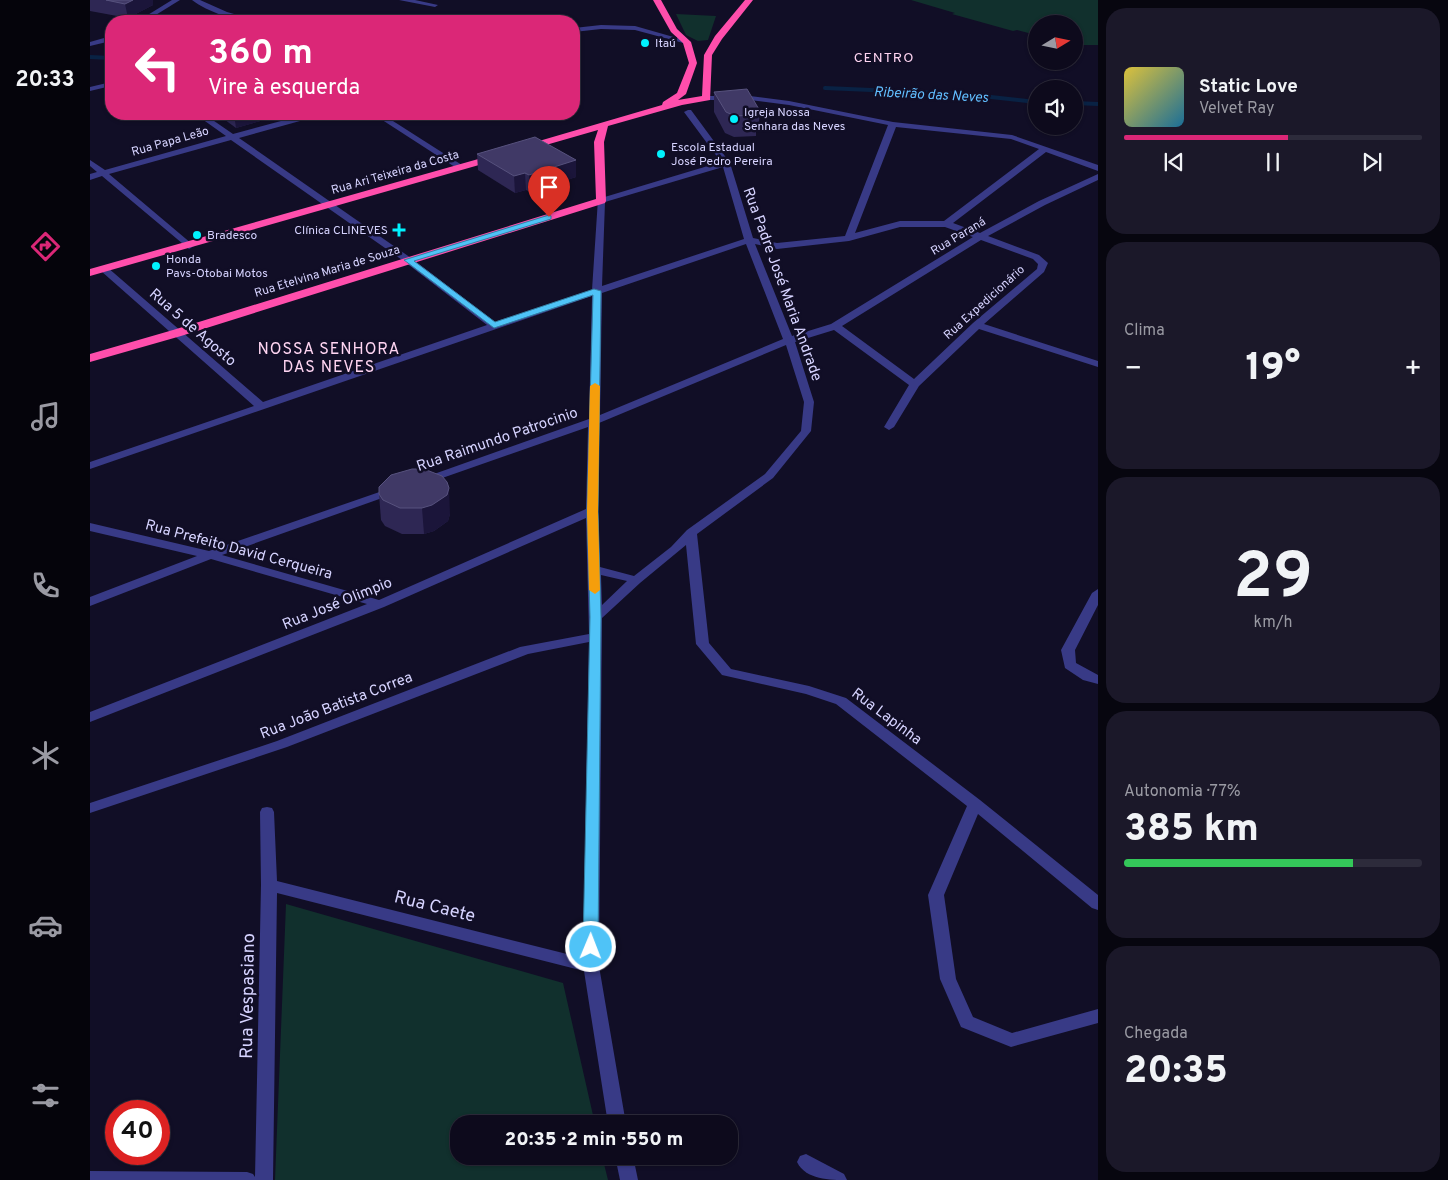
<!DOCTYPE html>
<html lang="pt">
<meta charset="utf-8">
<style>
:root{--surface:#0d0a1c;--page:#1b1829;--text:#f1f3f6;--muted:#9a9aa3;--line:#2d2b3b;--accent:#db2777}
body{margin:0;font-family:Overpass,sans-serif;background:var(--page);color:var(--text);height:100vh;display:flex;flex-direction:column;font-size:19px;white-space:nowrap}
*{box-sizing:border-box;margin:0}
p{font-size:16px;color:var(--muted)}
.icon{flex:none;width:28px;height:28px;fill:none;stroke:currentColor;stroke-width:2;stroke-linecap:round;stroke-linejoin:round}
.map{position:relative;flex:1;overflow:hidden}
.sheet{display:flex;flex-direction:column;gap:8px;padding:8px;background:#07060f;width:350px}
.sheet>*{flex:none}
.hud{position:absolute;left:15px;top:15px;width:475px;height:105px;border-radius:20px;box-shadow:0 1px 4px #0004,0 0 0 1px var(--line);background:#db2777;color:#fff;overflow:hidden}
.needle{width:32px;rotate:80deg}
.fabs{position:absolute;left:938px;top:15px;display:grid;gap:10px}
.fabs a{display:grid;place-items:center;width:55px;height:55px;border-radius:50%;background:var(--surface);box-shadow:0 1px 4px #0004,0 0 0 1px var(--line);font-size:25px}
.speed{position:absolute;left:15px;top:1100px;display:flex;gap:10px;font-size:25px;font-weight:700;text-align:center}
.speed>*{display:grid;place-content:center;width:65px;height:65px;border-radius:50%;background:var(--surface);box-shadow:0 1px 4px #0004,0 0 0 1px var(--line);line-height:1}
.speed .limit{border:8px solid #d22;background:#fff;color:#111}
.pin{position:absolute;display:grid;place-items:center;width:42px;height:42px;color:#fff;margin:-51px -21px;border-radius:50% 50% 50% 0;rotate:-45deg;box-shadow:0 0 5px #0007}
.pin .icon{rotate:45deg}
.me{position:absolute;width:55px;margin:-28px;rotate:1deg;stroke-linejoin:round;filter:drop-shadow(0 0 4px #0008)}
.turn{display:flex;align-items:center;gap:18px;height:105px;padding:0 20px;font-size:22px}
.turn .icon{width:65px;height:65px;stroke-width:2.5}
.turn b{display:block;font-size:35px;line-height:42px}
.big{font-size:38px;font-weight:800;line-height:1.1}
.sheet .card{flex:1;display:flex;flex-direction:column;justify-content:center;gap:8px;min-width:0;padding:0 18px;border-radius:20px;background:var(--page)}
.sheet .dial{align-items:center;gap:0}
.dial b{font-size:65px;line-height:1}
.song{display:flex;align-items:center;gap:15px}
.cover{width:60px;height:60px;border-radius:8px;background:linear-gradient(135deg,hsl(50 70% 55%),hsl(200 70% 35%))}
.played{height:5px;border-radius:2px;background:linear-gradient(90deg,var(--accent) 55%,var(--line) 55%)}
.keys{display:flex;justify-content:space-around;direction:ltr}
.heat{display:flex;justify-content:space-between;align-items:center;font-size:28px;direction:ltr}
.charge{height:8px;border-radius:4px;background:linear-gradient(90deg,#34c759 77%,var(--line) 0)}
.trip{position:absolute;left:360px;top:1115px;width:288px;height:50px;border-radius:20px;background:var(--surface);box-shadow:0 1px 4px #0004,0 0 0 1px var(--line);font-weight:800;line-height:50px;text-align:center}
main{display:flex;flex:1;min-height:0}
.tabs{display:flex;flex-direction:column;width:90px;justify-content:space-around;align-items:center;background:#05040b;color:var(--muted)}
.tabs .icon{width:35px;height:35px}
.tabs .current{color:var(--accent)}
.tabs b{font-size:22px;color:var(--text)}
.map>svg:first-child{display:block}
.green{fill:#11302d}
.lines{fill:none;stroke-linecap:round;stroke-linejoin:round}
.stream{stroke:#092244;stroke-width:4}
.minor{fill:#383a86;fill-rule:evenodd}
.highway{fill:#ff4eac;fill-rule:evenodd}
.wall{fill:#2e2754}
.shaded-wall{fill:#1b153a}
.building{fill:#403966;stroke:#57527e}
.route{fill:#4fc3f7;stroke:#337fa1}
.slow{fill:#f59e0b}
.poi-dot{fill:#00f2fe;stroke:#110e26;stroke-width:2}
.labels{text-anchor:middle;stroke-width:5;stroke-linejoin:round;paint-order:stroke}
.far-poi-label{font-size:12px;fill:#d6d3ff;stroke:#110e26;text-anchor:start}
.far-street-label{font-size:12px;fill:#d6d3ff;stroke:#110e26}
.far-neighbourhood-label{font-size:14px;letter-spacing:1px;fill:#ffd5f2;stroke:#110e26}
.far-water-label{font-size:14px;font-style:italic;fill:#61beff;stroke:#110e26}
.street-label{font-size:15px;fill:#d6d3ff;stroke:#110e26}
.neighbourhood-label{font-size:16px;letter-spacing:1px;fill:#ffd5f2;stroke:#110e26}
.near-street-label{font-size:18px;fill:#d6d3ff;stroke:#110e26}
</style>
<main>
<nav class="tabs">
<b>20:33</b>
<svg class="icon current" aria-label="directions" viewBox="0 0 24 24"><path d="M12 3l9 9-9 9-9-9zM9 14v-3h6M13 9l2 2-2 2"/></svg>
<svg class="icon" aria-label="music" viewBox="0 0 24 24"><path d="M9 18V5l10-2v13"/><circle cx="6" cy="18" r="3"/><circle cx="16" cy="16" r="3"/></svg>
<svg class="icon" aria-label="phone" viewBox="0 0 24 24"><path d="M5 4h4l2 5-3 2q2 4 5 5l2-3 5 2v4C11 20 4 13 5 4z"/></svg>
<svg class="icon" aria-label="climate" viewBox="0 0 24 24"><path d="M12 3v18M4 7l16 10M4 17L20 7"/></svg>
<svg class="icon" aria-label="car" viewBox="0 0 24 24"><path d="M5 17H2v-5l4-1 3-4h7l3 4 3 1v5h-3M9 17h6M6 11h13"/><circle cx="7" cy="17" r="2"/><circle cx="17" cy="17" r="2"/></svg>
<svg class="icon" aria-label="filters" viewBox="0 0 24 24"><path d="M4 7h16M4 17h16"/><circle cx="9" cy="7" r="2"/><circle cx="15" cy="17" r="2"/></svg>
</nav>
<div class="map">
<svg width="1008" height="1180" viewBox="0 0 1008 1180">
<rect width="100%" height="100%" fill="#110e26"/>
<g class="green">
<path d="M821 0H1008V45H984V24H946V35L927 30 923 31 862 14 865 13Z"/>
<path d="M586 14 626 16 618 40 608 41 596 35Z"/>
<path d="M196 904 473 983 505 1124H369V1156H512L518 1180H185Z"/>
</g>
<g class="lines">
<g class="stream">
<path d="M0 57 21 58"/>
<path d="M735 88 874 94 946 102"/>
<path d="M984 103 1008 104"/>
</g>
<g class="minor">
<path d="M82 0H90L56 21H48Z"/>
<path d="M102 0H110L137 12 169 21C148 22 119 13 102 0Z"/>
<path d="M309 0H325L348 5 345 7Z"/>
<path d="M511 25 545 26 601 42 597 44 545 30 511 29 484 32V28Z"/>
<path d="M21 36V41L0 46V42Z"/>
<path d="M21 82V86L0 91V87Z"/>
<path d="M614 96H660L699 101 803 122 922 135 1008 165V171L956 152 863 223 890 233 949 201 1008 174V180L955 205 898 236 949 255 958 263 954 272 894 324 1008 361V367L889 329 829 386 804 427 799 430 794 427 819 385 744 330 705 342 724 402 721 431 683 478 607 534 619 643 641 669 719 686 756 698 890 800 1008 895V910L1002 908 888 814 854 895 866 979 883 1017 922 1033 1008 1009V1023L921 1047 871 1027 850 979 838 895 877 806 746 704 716 694 632 675 606 644 596 545 550 583 512 618 509 966 536 1124H518L494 971 187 893 183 1180H0V1171L157 1172 163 1174 165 1177 171 885 170 812 172 808 177 807 182 808 184 812 187 881 493 958 499 642 438 654 197 747 0 813V803L187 741 430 647 499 634 496 518 294 607 0 722V712L277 604 121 559 0 606V597L107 556 0 531V523L119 551 301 488H309L311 490 309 492 132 555 289 600 496 509 498 427 338 483 334 484 328 481 330 479 499 419 502 296 0 469V462L164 406 11 271V267H17L173 402 397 325 315 262 141 140 19 174 102 244 104 246 99 249 12 176 0 180V174L7 172 0 166V160L15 170 136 136 105 114H114L143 134 217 114H229L228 116 149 138 321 258 405 322 502 290 508 199 631 162 594 112 598 110H601L640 163 663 238 687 243 755 236 798 125 699 105 660 100H614ZM806 127 921 139 949 149 854 221H810L765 233ZM633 167 654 239 512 286 515 202ZM810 227H855L883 237 741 324 702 336 665 244 687 249 759 241ZM891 240 943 259 948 264 947 269 883 323 824 379 752 326ZM656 244 693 339 510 415 512 293ZM696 345 714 402 711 431 675 474 597 530 581 547 544 576 510 567 508 511 509 423ZM511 575 537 581 512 605Z"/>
<path d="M283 114H292L375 167 368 169Z"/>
<path d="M1008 589V605L985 650 986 663 1008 675V684L993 680 975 668 971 650 1002 593Z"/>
<path d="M716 1154 754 1174 757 1180C740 1180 716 1180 707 1162L710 1156Z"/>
<path d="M525 1156H543L548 1180H530Z"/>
</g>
<g class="highway">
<path d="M563 0H571L587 29 601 42 607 63 596 94 588 100 612 96 614 55 625 36 655 0H663L632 39 622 55 620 100 592 105 518 126 514 142 516 201 515 203 91 336 0 362V354L83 330 506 199 504 142 508 130 435 151 430 148 432 146 572 105 573 102 587 93 599 63 593 43 581 32Z"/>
<path d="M406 154 410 155V159L0 276V269Z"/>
</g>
</g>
<g class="wall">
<path d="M0 0H63V5L38 18 0 11Z"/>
<path d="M624 92 670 111 668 132H666V136L644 137 635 133 624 112Z"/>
<path d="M127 114H195L146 128Z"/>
<path d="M387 154 486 177 440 192 436 190 425 193 388 170Z"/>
<path d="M289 494 360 514 358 521 344 531 334 534H312L295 526 291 520Z"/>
</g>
<g class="shaded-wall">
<path d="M43 0H63V5L38 18 35 4Z"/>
<path d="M144 114H195L146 128Z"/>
<path d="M486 160V177L440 192 439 175Z"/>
<path d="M435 173 436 190 425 193 424 176Z"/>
<path d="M359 488 360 514 358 521 344 531 334 534 332 508Z"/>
</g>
<g class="building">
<path d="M16 0H43L35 4Z"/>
<path d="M657 89 670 111H666L668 115 645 116 636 112 624 92Z"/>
<path d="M445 137 486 160 439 175 435 173 424 176 387 154Z"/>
<path d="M322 469H334L352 476 357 482 359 488 357 495 342 505 332 508H310L293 500 289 494V487L301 475Z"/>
</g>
<path class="route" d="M459 215 461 216V219L324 261 405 322 504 289 511 291 508 512 511 617 508 947 506 951 501 953 496 951 493 947 500 617 497 512 503 295 404 328 314 260Z"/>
<path class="slow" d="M505 383 510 386 508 512 510 590 505 594 499 590 497 512 500 386Z"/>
<g class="poi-dot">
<circle cx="555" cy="43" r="5"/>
<circle cx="644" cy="119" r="5"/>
<circle cx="571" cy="154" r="5"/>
<path d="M306.5 222.5h5v5h5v5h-5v5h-5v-5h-5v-5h5z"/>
<circle cx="107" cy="235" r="5"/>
<circle cx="66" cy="266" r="5"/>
</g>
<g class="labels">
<g class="far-poi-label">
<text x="565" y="47">Itaú</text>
<text x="654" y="116">Igreja Nossa<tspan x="654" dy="14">Senhara das Neves</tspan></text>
<text x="581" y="151">Escola Estadual<tspan x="581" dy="14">José Pedro Pereira</tspan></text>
<text x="298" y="234" text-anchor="end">Clínica CLINEVES</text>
<text x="117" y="239">Bradesco</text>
<text x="76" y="263">Honda<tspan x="76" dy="14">Pavs-Otobai Motos</tspan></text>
</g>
<g class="far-street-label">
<text transform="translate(80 141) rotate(-16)" y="4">Rua Papa Leão</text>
<text transform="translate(305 172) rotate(-16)" y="4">Rua Ari Teixeira da Costa</text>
<text transform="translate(868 236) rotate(-31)" y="4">Rua Paraná</text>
<text transform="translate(237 271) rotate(-17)" y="4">Rua Etelvina Maria de Souza</text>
<text transform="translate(894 302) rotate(-42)" y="4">Rua Expedicionário</text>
</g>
<g class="far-neighbourhood-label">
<text x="794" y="62">CENTRO</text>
</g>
<g class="far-water-label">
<text transform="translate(841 94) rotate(3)" y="5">Ribeirão das Neves</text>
</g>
<g class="street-label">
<text transform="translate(693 284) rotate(70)" y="5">Rua Padre José Maria Andrade</text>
<text transform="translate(103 327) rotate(41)" y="5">Rua 5 de Agosto</text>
<text transform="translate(407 439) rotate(-19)" y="5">Rua Raimundo Patrocinio</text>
<text transform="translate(149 549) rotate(15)" y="5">Rua Prefeito David Cerqueira</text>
<text transform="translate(247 603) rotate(-22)" y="5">Rua José Olimpio</text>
<text transform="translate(246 705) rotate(-21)" y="5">Rua João Batista Correa</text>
<text transform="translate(797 716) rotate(37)" y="5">Rua Lapinha</text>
</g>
<g class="neighbourhood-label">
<text x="239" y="354">NOSSA SENHORA<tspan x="239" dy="18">DAS NEVES</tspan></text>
</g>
<g class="near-street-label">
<text transform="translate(345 906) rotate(14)" y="6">Rua Caete</text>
<text transform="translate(157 996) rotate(-89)" y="6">Rua Vespasiano</text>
</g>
</g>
</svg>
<div class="fabs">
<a><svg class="needle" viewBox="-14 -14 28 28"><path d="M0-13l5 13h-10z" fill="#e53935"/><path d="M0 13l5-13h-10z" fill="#9a9aa3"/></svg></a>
<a><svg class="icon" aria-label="sound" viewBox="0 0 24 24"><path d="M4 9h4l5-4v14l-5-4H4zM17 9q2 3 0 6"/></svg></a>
</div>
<div class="speed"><div class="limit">40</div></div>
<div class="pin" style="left:459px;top:217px;background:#d93025"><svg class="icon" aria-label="arrive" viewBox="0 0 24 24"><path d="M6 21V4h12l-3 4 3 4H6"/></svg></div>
<svg class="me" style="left:501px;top:947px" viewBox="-20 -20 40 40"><circle r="17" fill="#4fc3f7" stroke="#fff" stroke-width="3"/><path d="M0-11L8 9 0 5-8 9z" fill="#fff"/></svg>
<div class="trip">20:35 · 2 min · 550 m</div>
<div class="hud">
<div class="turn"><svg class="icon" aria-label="left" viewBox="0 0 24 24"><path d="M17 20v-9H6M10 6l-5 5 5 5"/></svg><div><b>360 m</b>Vire à esquerda</div></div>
</div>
</div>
<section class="sheet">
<div class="card">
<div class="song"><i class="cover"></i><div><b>Static Love</b><p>Velvet Ray</p></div></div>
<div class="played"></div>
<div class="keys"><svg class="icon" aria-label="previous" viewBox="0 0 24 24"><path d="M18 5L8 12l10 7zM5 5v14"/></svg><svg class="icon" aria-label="pause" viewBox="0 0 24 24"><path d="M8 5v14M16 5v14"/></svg><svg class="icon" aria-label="next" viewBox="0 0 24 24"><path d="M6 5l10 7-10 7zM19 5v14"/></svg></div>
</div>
<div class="card"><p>Clima</p>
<div class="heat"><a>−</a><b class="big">19°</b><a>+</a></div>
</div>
<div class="card dial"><b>29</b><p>km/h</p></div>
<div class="card"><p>Autonomia · 77%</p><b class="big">385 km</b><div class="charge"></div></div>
<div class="card"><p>Chegada</p><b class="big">20:35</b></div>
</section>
</main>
